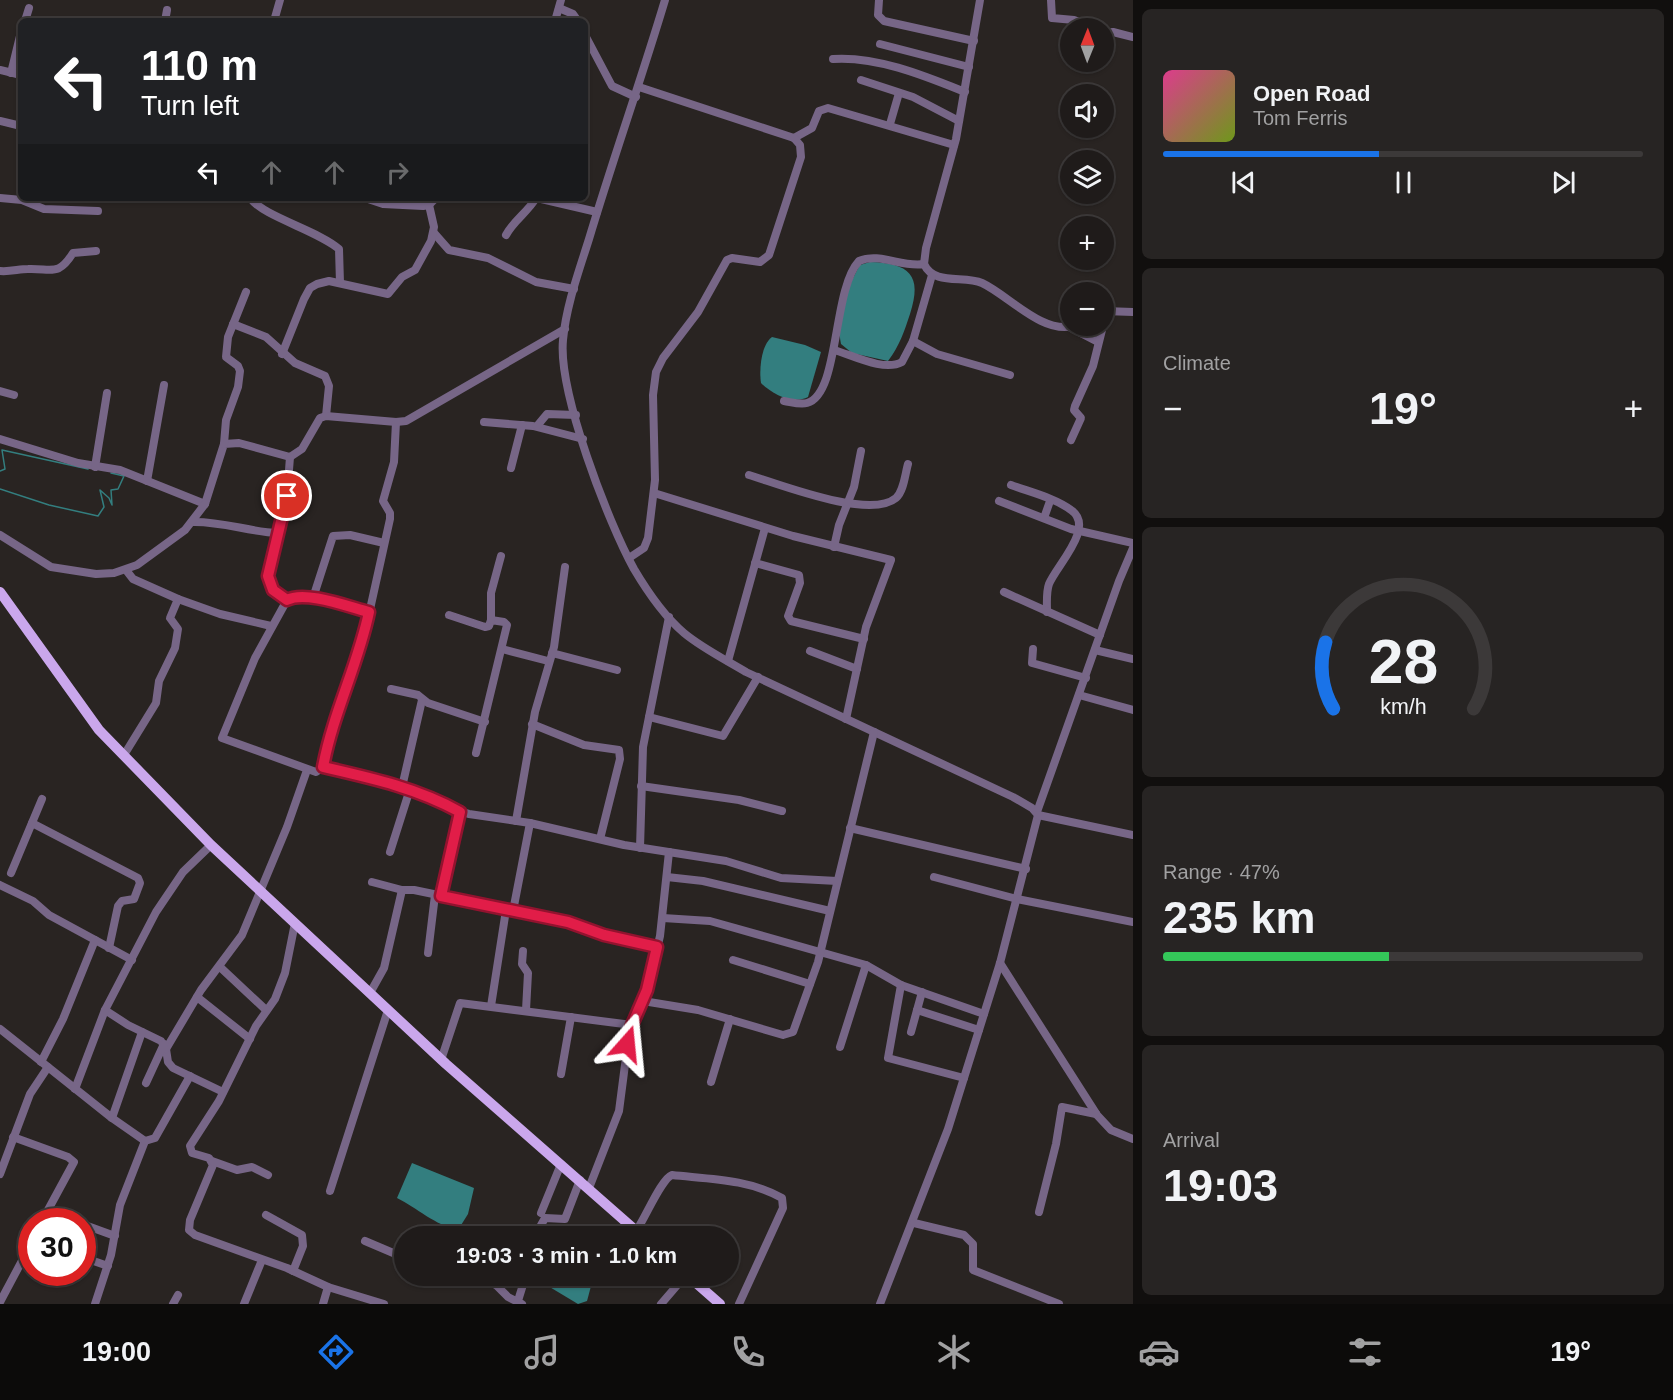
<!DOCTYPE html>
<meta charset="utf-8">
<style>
:root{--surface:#1f1b1a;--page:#272423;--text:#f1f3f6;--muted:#a1a1a2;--line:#3c3939;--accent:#1a73e8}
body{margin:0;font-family:Helvetica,sans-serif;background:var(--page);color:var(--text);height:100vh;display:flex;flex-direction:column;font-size:22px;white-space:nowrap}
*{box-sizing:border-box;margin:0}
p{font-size:20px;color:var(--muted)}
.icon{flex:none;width:33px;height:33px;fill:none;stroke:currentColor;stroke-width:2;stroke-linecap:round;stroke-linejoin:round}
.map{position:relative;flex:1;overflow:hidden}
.drawer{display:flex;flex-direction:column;gap:9px;padding:9px;background:#110f0e;width:540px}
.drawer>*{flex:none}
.hud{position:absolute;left:18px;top:18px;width:570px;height:183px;border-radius:9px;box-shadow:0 2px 4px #0004,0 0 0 2px var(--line);background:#202124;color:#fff;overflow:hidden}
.needle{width:39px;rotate:1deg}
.buttons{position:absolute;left:1060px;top:18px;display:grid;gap:12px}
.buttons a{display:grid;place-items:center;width:54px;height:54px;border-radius:50%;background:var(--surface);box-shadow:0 2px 4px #0004,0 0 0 2px var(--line);font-size:30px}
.speed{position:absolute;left:18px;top:1208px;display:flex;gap:12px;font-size:30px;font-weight:700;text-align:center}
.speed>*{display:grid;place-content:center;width:78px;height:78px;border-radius:50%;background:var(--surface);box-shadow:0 2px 4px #0004,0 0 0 2px var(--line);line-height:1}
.speed .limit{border:9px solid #d22;background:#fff;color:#111}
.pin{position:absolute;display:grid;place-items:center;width:51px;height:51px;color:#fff;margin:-26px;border:3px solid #fff;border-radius:50%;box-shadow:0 2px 6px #0007}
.me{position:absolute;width:66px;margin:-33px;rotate:18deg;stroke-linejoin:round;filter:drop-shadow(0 0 4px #0008)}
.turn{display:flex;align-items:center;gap:21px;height:126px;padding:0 24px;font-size:27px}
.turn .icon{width:78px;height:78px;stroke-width:2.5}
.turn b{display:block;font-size:42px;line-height:51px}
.lanes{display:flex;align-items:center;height:57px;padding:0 24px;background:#0003;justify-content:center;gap:30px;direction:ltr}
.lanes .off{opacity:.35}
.big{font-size:45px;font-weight:700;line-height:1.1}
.drawer .widget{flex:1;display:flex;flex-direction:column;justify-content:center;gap:9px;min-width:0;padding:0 21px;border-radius:9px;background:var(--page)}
.drawer .dial{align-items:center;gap:0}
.dial svg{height:156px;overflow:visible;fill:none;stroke:var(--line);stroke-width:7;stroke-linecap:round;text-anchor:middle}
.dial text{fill:var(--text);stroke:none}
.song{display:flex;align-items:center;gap:18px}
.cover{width:72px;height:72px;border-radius:9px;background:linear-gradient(135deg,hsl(330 70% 55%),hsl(80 70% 35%))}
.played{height:6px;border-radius:3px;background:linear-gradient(90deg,var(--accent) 45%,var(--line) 45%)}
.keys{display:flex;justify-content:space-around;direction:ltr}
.heat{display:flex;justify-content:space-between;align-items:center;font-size:33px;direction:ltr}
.charge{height:9px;border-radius:4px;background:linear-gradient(90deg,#34c759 47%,var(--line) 0)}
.trip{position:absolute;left:394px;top:1226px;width:345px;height:60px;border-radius:30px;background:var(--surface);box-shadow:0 2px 4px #0004,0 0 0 2px var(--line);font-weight:700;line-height:60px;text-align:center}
.dock{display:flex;height:96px;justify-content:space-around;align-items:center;background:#0c0b0a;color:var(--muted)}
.dock .icon{width:42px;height:42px}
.dock .active{color:var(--accent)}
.dock b{font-size:27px;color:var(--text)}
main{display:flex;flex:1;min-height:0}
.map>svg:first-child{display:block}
.water{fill:#337e7f}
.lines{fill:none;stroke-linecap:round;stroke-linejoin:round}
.stream{stroke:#337e7f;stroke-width:1.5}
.minor{stroke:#776687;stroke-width:8}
.major{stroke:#caa7ec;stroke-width:10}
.route-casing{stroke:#92132f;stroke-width:15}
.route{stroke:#e11d48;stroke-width:10}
</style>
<main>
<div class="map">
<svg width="1133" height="1304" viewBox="0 0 1133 1304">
<rect width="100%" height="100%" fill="#292422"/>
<g class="water">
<path d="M870 262C909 263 923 275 910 314 904 332 900 345 888 361L852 353 841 344C836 318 847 287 860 265Z"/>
<path d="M772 337 805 345 821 352 808 397C793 405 772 394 761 383 759 370 761 345 772 337Z"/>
<path d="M412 1163 474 1188 468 1214 458 1230C435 1225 417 1208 397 1198Z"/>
<path d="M547 1275H594L587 1301 578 1304 543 1283Z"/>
</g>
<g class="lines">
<g class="stream">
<path d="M0 471 5 469 2 450 88 469"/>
<path d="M0 489 49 505 98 516 104 507 100 490 109 498 112 505 111 490 118 489 124 476 111 473"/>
</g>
<g class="minor">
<path d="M665 0C641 80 613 159 589 239 579 271 566 306 563 340 558 392 608 522 634 569 647 591 664 616 684 633 702 648 726 660 746 672L1013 797 1032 808 1038 815 1000 963 948 1129 880 1304"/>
<path d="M879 0 878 15 884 21 974 41"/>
<path d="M980 0 956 139 926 248 924 264C934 286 964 275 982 283 1008 295 1042 334 1073 326"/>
<path d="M1051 0 1052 18 1074 20 1095 28"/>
<path d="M559 8 573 14 578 21"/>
<path d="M25 21 29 8"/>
<path d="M165 21 167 10"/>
<path d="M274 21 280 0"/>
<path d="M555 21 561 0"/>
<path d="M1104 33 1113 32 1133 37"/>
<path d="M585 35 612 86 636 97"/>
<path d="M880 44 969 67"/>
<path d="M833 59C877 56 925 76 965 92"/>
<path d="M0 70 21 75"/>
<path d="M11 73 21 32"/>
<path d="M861 80 913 97 959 121"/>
<path d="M0 121 21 126"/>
<path d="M890 124 899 93"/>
<path d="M794 138 812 128 819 111 828 108 954 145"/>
<path d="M0 198 22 200 44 209 98 211"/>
<path d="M250 198C264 217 317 230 339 249L340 283"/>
<path d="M365 198 383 204 423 206 429 205 436 198"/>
<path d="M537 198 597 212"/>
<path d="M434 233 449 250 488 258 536 282 574 289"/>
<path d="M506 235C514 220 527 213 536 198"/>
<path d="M0 271C10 272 19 269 28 269 52 268 58 277 73 253L96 251"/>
<path d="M1104 311 1133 312"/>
<path d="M233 324 266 337 295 363 325 376 329 386 326 416"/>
<path d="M1069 327 1098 342"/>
<path d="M913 341 937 354 1010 375"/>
<path d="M834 350C852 355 884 372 902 362L913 341 932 275"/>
<path d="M282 354 304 299 310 288 317 284 329 281 388 294 402 277 415 270 431 241 434 227 429 205"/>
<path d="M0 391 14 395"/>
<path d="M784 401C791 402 800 405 807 403 840 394 832 290 859 261 880 252 902 268 924 264"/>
<path d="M484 422 533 426 583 439"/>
<path d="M537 426 547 414 576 415"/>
<path d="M0 439 78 463 120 470 205 504 224 444 239 443 290 457 302 449 320 418 326 416 396 422 406 421 565 329"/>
<path d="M1071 440 1081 418 1074 410 1075 406 1093 366 1103 326"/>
<path d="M224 444 226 420 238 387 240 371 238 366 226 357 228 337 246 292"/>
<path d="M95 467 107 393"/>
<path d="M511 468 522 425"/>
<path d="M749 475C779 484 870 520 896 498 904 491 905 474 908 464"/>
<path d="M147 481 164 385"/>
<path d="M1011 485C1030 492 1055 498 1071 510 1096 527 1056 566 1049 584 1046 592 1047 603 1047 612"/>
<path d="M654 493 793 536 891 560 866 627 846 719"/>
<path d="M999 501 1071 529 1133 543"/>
<path d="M1044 518 1050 501"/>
<path d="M192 522C222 521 249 532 278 533"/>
<path d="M0 535 51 567 96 574 114 573 137 565 185 530 205 504"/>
<path d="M834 547 839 525 854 487 861 451"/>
<path d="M629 558 644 548 648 538 655 480 653 395 656 372 663 358 698 312 727 260 732 258 760 262 769 255 801 157 800 145 794 138 639 87"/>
<path d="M755 563 799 575 800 583 788 616 791 621 864 639"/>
<path d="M1004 592 1100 635"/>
<path d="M313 598 333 536 350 535 384 543"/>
<path d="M178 599 220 614 271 626"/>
<path d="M287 600 273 590 268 576 287 496 290 457"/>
<path d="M369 612C350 607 305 590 287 600L255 658 222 738 316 772 323 767C361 775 399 786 436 798 448 802 456 811 469 814L530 823 624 845 726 861 781 878 837 881"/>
<path d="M449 615 485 627 489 626 491 620 504 622 507 625 476 753"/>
<path d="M491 620V593L501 556"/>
<path d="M502 649 548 661"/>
<path d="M1033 649 1032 663 1086 678"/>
<path d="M1095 650 1133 659"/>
<path d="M810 651 857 669"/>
<path d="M552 653 617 670"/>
<path d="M728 661 765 528"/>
<path d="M391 689 418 695 428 703 485 722"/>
<path d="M1079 695 1133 710"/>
<path d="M649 717 723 736 758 677"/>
<path d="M532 724 584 745 619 750 620 759 600 839"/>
<path d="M124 755 156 703 159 681 175 648 178 629 170 618 178 599 133 579 126 570"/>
<path d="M323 767 338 706 361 650 390 519V513L383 501 394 462 396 422"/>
<path d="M641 786 739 800 782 811"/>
<path d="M402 787 422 700"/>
<path d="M1037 812 1119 581 1133 548"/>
<path d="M1038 815 1133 835"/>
<path d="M516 821 535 712 554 647 565 567"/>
<path d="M32 823 138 878 140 883 134 899 122 901 118 906 109 948"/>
<path d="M850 828 1026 869"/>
<path d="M640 848 643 747 669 617"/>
<path d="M390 852 410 789"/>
<path d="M11 873 42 799"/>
<path d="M667 877 703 881 830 911"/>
<path d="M934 877 1017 899 1133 922"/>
<path d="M372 882 402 890H414L568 922 604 935 657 947"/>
<path d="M0 885 33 901 49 915 132 960"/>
<path d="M441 896 460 812"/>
<path d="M513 911 530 823"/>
<path d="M663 918 710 921 866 965 901 985 984 1014"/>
<path d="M295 923 285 973 275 999 256 1026 219 1101 190 1146 192 1153 209 1158 213 1165 190 1220 189 1230 195 1235 287 1268 328 1287 384 1304"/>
<path d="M523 951 522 964 528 973 526 1010"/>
<path d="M428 953 435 895"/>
<path d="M733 960 810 984"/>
<path d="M1000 963 1097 1115 1111 1130 1133 1139"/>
<path d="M220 967 266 1010"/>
<path d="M901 985 888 1058 964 1078"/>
<path d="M370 993 384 968 402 890"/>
<path d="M197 997 250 1039"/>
<path d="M643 1001 698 1010 783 1035 793 1032 818 962 874 732"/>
<path d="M491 1006 506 910"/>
<path d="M105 1010 128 1025 161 1041 166 1049 168 1062 173 1068 223 1092"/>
<path d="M917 1010 979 1030"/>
<path d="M0 1029 112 1118 145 1141 120 1205 111 1255 95 1304"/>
<path d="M911 1032 922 992"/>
<path d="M840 1047 866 965"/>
<path d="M166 1049 201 990 242 935 287 827 307 770"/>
<path d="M441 1060 460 1003 632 1025"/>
<path d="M41 1062 63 1019 95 940"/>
<path d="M561 1074 571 1017"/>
<path d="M711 1082 730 1019"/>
<path d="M146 1083 164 1044"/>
<path d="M75 1089 105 1010 156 912 183 872 211 845"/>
<path d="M112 1118 142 1032"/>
<path d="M13 1137 68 1157 74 1162 42 1221"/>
<path d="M145 1141 155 1138 190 1076"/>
<path d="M212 1161 237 1170 252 1167 268 1175"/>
<path d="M0 1174 30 1094 48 1067"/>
<path d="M589 1188 619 1111 629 1034 647 990 660 936 669 852"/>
<path d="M330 1191 388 1010"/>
<path d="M1039 1212 1056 1144 1062 1107 1096 1114"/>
<path d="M541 1213 561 1164"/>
<path d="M266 1215 302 1235 303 1246 293 1271"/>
<path d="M914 1223 964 1235 973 1244V1270L1059 1304"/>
<path d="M82 1224 115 1236"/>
<path d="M636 1231C645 1219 661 1179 672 1175 709 1179 749 1179 782 1198L783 1208 739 1304"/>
<path d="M535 1236 545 1218 565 1219 580 1180"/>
<path d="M365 1241 405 1258"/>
<path d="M82 1257 108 1266"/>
<path d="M469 1275 496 1285 508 1297 522 1304"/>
<path d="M0 1302 32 1242"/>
<path d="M173 1304 178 1295"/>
<path d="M244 1304 262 1260"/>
<path d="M323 1304 328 1287"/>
<path d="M517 1304 526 1275"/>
<path d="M661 1304 686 1275"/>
</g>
<g class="major">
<path d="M0 592 99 730 211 845 446 1064 642 1236"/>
<path d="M687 1275 720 1304"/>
</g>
</g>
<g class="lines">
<defs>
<path id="route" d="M287 496 268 576 273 590 287 600C305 590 349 607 369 612 358 665 333 713 323 767 371 778 417 788 460 812L441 896 568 922 604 935 657 947 647 990 632 1025 627 1044"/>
</defs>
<use href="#route" class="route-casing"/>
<use href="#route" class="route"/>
</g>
</svg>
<div class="buttons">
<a><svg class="needle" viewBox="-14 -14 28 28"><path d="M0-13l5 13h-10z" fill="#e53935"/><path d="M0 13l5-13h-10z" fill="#a1a1a2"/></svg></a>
<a><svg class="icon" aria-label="sound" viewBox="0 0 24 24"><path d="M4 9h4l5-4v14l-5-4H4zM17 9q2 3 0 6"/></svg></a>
<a><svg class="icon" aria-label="layers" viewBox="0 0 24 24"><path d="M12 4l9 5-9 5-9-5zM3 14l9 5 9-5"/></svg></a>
<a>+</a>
<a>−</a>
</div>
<div class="speed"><div class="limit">30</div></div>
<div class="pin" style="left:287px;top:496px;background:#d93025"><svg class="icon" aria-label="arrive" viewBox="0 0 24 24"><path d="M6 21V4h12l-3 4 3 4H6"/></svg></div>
<svg class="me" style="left:627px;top:1044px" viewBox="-20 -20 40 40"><path d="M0-17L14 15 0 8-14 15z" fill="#e11d48" stroke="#fff" stroke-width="4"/></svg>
<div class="trip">19:03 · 3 min · 1.0 km</div>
<div class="hud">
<div class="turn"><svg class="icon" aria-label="left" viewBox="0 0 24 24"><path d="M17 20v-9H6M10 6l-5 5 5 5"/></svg><div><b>110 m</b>Turn left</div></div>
<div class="lanes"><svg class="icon" aria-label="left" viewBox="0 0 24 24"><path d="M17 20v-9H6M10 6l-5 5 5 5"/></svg><svg class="icon off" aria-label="ahead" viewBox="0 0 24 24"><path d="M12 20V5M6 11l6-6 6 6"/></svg><svg class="icon off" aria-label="ahead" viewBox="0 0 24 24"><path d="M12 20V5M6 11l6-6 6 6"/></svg><svg class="icon off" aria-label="right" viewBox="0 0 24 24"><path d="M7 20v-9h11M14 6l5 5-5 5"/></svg></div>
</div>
</div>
<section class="drawer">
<div class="widget">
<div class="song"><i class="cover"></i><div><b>Open Road</b><p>Tom Ferris</p></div></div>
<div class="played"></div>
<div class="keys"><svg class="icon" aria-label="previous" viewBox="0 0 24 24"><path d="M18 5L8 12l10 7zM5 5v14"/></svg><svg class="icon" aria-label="pause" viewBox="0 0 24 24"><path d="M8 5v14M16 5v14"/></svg><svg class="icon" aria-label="next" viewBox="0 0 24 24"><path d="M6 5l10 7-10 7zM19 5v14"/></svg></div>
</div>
<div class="widget"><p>Climate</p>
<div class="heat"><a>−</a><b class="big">19°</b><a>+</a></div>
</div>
<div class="widget dial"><svg viewBox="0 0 100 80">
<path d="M14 69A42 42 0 1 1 86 69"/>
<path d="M14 69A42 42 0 0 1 10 35" stroke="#1a73e8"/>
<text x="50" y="56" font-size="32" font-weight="700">28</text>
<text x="50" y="72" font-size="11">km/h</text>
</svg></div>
<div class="widget"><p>Range · 47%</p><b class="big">235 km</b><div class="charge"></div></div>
<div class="widget"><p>Arrival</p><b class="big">19:03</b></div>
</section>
</main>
<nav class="dock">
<b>19:00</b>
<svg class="icon active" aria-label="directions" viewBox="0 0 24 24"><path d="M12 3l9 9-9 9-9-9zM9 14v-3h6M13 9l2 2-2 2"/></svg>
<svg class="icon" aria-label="music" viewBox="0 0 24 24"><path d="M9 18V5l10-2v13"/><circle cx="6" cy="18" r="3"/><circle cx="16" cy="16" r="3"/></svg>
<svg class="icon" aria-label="phone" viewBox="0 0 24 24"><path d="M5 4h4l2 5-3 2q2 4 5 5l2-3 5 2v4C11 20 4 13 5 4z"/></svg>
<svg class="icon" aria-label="climate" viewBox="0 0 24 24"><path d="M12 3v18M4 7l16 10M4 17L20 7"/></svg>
<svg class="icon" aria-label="car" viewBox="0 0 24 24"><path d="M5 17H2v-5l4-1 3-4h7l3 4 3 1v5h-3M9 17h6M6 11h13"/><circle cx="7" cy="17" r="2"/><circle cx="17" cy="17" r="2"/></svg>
<svg class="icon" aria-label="filters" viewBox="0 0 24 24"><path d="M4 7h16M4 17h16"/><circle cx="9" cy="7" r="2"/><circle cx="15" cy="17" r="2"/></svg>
<b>19°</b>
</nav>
